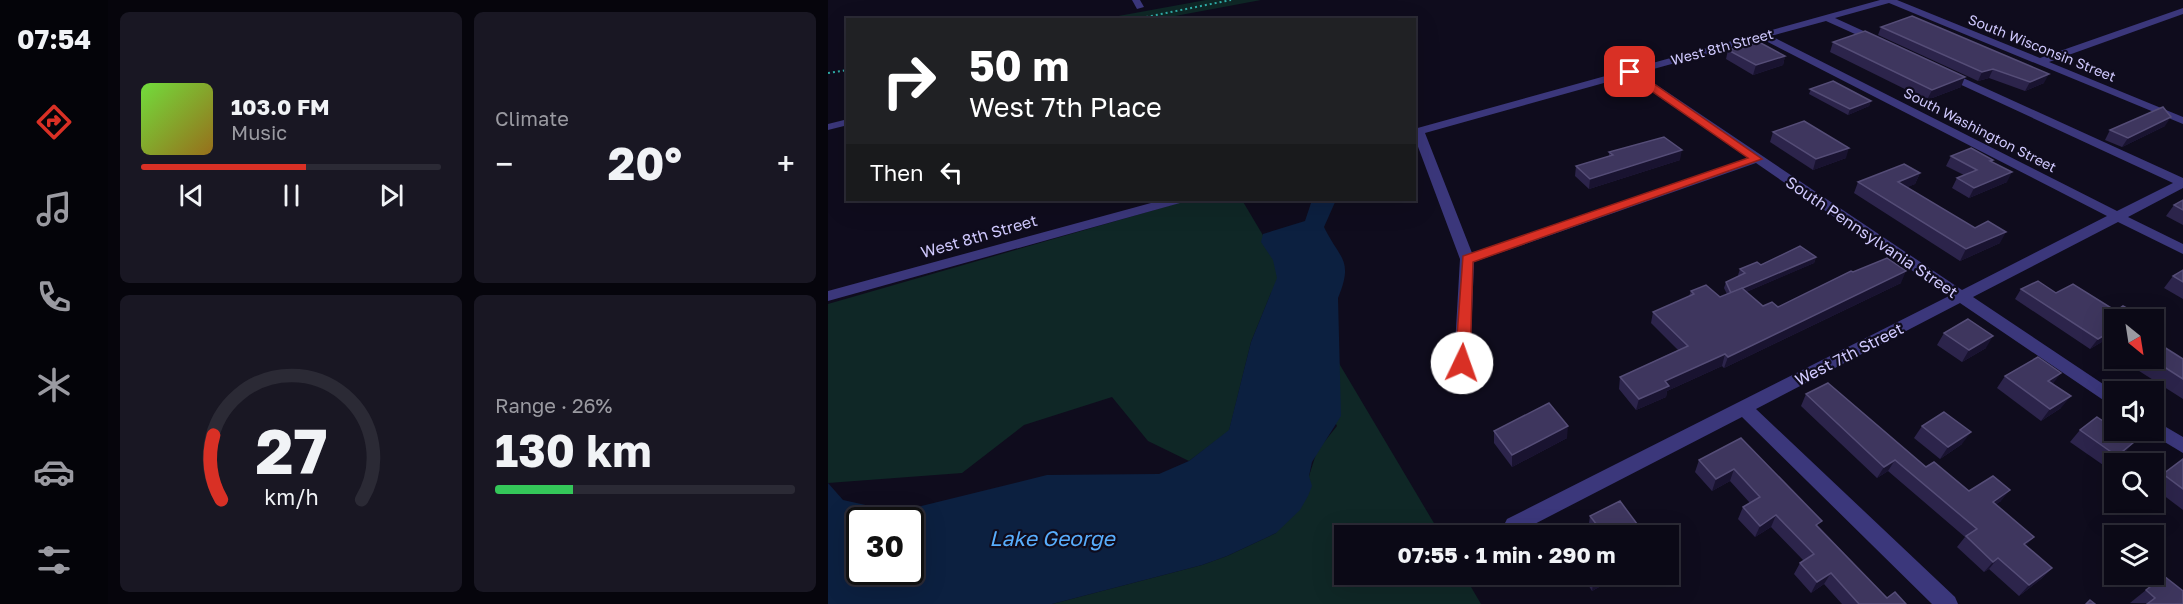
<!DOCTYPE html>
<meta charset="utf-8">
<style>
:root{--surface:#0b0916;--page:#191723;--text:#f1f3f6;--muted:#9a9aa1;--line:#2b2a35;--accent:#d93025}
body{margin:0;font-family:"Golos Text",sans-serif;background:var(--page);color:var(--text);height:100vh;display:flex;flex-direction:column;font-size:22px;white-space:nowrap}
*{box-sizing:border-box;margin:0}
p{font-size:20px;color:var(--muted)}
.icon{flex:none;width:33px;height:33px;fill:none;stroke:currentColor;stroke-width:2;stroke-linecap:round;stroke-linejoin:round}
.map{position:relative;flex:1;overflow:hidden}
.details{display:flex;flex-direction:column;gap:12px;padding:12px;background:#06050c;width:720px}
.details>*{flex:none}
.top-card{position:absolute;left:18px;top:18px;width:570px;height:183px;border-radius:0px;box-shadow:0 6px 24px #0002,0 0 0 2px var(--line);background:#202124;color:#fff;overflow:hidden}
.needle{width:39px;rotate:150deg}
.controls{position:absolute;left:1276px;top:309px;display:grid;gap:12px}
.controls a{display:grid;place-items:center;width:60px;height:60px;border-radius:0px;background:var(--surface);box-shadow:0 6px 24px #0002,0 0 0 2px var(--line);font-size:30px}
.speed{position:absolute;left:18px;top:507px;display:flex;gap:12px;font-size:30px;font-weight:700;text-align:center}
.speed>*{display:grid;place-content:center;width:78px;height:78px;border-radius:50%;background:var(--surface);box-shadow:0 6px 24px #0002,0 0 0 2px var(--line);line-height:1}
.speed .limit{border:3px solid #111;border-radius:9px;background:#fff;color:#111}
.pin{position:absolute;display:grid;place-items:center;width:51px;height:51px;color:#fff;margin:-26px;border-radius:12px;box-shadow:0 3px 9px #0006}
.me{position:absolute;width:66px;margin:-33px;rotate:3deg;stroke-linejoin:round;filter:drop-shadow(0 0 4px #0008)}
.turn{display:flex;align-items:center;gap:21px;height:126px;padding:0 24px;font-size:27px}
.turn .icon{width:78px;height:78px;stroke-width:2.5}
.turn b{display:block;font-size:42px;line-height:51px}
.then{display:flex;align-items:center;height:57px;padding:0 24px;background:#0003;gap:12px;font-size:22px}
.big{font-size:45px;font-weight:700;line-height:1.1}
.details .widget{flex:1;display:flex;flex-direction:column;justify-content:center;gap:9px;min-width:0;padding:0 21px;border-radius:9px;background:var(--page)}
.details .dial{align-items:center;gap:0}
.dial svg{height:156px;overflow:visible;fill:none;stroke:var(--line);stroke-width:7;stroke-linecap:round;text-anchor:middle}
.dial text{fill:var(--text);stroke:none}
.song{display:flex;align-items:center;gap:18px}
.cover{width:72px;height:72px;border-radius:9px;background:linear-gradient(135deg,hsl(100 70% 55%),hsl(40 70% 35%))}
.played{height:6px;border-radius:3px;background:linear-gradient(90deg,var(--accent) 55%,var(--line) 55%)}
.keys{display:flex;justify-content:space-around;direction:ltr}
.heat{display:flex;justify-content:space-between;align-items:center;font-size:33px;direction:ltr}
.charge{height:9px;border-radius:4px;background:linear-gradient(90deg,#34c759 26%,var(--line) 0)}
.details .tiles{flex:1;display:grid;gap:12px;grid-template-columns:repeat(2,1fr)}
.trip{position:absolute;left:506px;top:525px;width:345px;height:60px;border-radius:0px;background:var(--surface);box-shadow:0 6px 24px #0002,0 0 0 2px var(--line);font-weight:700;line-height:60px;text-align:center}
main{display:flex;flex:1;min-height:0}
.tabs{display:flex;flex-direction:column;width:108px;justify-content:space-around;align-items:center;background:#040409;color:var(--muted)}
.tabs .icon{width:42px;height:42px}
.tabs .on{color:var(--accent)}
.tabs b{font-size:27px;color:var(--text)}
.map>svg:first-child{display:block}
.green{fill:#0f2726}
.water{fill:#0c2040;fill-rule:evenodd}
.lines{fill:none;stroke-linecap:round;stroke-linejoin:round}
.path{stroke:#2faca7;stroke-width:2;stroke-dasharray:2 3;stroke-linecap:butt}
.minor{fill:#3b377b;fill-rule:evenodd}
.wall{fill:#2c244b}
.shaded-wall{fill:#191330}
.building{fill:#3e365e;stroke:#554d77;stroke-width:1.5}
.route{fill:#d93025;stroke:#8d1f18;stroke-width:1.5}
.labels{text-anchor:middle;stroke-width:4.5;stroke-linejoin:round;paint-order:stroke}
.far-street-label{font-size:14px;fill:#d0c9fe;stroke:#0f0c1d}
.street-label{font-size:16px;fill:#d0c9fe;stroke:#0f0c1d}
.near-water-label{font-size:21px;font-style:italic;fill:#58adfc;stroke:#0f0c1d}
</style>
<main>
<nav class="tabs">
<b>07:54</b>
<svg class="icon on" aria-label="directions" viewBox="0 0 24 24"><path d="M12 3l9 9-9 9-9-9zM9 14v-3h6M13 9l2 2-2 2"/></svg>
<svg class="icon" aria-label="music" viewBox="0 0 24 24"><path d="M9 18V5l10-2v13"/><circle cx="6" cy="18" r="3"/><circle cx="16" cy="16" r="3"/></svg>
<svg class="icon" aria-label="phone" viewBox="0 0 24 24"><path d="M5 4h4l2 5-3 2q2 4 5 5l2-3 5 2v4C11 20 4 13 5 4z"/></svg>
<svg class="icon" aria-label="climate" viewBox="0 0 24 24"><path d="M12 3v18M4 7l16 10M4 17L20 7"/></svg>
<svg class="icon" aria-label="car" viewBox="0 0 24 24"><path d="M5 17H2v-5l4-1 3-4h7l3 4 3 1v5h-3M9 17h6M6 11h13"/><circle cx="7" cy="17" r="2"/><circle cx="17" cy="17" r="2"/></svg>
<svg class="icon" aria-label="filters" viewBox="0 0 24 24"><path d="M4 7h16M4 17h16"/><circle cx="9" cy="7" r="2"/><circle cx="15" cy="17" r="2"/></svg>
</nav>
<section class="details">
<div class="tiles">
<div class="widget">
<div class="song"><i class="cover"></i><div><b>103.0 FM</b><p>Music</p></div></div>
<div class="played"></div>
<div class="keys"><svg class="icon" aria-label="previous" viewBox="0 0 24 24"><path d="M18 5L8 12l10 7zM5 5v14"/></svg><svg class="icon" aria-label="pause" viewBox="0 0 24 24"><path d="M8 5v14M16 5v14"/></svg><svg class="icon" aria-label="next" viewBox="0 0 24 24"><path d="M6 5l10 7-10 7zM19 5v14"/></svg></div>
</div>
<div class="widget"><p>Climate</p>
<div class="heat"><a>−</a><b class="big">20°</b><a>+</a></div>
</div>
<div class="widget dial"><svg viewBox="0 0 100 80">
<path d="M14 69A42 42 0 1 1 86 69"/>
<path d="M14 69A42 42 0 0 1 10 36" stroke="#d93025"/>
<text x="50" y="56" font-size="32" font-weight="700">27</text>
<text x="50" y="72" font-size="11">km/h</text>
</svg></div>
<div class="widget"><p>Range · 26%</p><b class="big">130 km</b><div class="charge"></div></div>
</div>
</section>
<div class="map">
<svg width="1355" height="604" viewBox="0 0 1355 604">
<rect width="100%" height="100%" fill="#0f0c1d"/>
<g class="green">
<path d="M378 0H433L331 19H274Z"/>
<path d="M361 200H414L613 535 516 536V574L636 575 653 604H224L374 565 399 556 448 533 481 476 489 451 509 426 443 293 423 342 401 431 361 461 320 441 284 397 196 425 134 473 0 483V304Z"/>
</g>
<path class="water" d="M484 200H508L496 227C512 260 526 259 510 298L513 416 484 462 481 476 484 486 480 496 472 510 448 533 399 556 374 565 224 604H0V483L15 500 69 512 219 475 331 474 361 461 401 430 423 342 449 278 445 260 433 242 435 234 477 221ZM32 520H82V572H32Z"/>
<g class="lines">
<g class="path">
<path d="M318 17 403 0"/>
<path d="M0 73 20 70"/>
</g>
<g class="minor">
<path d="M304 0H312L316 7 309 9Z"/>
<path d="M1052 0H1069L1212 58 1355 8V14L1221 62 1355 117V124L1061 3 1007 18 1053 39V43H1047L998 21 943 36 1289 211 1345 183 1114 76V72H1122L1355 178V188L1300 217 1355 244V254L1290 222 1145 297 1287 392V408L1132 303 928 409 1127 597 1130 604H1104L914 417 693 531 686 534 679 531 676 525 679 519 1121 296 928 163 646 262 642 363 640 367H628L626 363 632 259 586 136V129ZM934 39 1279 216 1134 290 811 73ZM801 76 920 158 644 253 597 133Z"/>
<path d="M20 119V125L0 130V124Z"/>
<path d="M334 200H353L352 203 0 301V291Z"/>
<path d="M1326 420 1355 437V453L1320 432 1326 430Z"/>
</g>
</g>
<g class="wall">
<path d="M1053 27 1216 83 1197 91 1161 78 1150 81 1050 35Z"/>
<path d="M1005 42 1133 87 1099 100 1002 52Z"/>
<path d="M900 50 957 56 955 65 925 75 898 59Z"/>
<path d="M983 89 1043 101 1041 106 1020 115 981 94Z"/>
<path d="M1337 126 1294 147 1277 140 1282 130Z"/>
<path d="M945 132 1018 158 985 170 942 142Z"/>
<path d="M781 152 852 160 761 189 747 176 748 166 781 156Z"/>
<path d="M1123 156 1164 161 1179 182 1141 198 1124 188 1129 178 1136 175 1118 166Z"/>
<path d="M1092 173 1087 184 1079 187 1172 243 1132 261 1026 193 1030 182Z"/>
<path d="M1355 200V225L1338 216 1346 205Z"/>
<path d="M988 257 986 263 918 292 935 306 950 307 1025 272 1073 283 896 368 894 366 839 391 838 397 808 410 791 389 792 377 850 350 823 323 825 312 861 296 863 291 892 297 899 294 896 288 898 282 911 276 910 275 912 269Z"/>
<path d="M1355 270V299L1336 288 1345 276Z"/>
<path d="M1193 289 1228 293 1288 311 1311 315 1307 320H1287V334L1262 349 1187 299Z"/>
<path d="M1116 333 1158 348 1134 362 1109 345Z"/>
<path d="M1317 358 1355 359V399L1308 369Z"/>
<path d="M1177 376 1225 384 1233 408 1213 421 1169 388Z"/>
<path d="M978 394 1098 467 1141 491 1173 501 1168 504 1198 546 1224 568 1213 579 1191 596 1161 569 1156 572 1129 547 1137 537 1060 471 1049 478 973 406Z"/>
<path d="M1094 426 1134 444 1112 459 1086 438Z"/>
<path d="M1252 430 1306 442 1295 454 1278 467 1242 442Z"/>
<path d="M666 431 739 438 684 467 666 443Z"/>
<path d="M913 438 991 527 1059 598 1078 604H1014L996 584 983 593 966 574 972 563 976 561 943 527 927 537 910 519 915 507 922 503 902 481 884 491 867 472 871 460Z"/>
<path d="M1355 459V510L1326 488V482L1335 474Z"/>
<path d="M762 516 818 536 760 530Z"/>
<path d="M753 574H794L764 591Z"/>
<path d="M1318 590 1355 604 1302 603Z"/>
</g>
<g class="shaded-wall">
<path d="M957 56 955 65 925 75 928 65Z"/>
<path d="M1165 69 1161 78 1150 81 1154 72Z"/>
<path d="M1221 74 1216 83 1197 91 1202 82Z"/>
<path d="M1137 77 1133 87 1099 100 1104 90Z"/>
<path d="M1043 101 1041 106 1020 115 1022 109Z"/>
<path d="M1343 117 1337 126 1294 147 1300 138Z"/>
<path d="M1021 148 1018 158 985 170 988 159Z"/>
<path d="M854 150 852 160 761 189 762 179Z"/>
<path d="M1184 172 1179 182 1141 198 1146 188Z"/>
<path d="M1092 173 1087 184 1066 193 1070 182Z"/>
<path d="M1178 232 1172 243 1132 261 1138 249Z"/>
<path d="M988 257 986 263 902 299 903 293Z"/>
<path d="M1078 271 1073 283 896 368 900 357Z"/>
<path d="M1287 329V334L1262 349 1270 339Z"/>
<path d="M1165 336 1158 348 1134 362 1141 350Z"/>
<path d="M897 354 894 366 839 391 838 397 808 410 811 399 837 381Z"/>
<path d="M1233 373 1224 385 1220 381Z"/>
<path d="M1243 396 1233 408 1213 421 1222 409Z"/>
<path d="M740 426 739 438 684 467V455Z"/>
<path d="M1143 432 1134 444 1112 459 1120 447Z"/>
<path d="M1306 442 1295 454 1278 467 1289 456Z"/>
<path d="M1067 460 1060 471 1049 478 1056 467Z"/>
<path d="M906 469 902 481 884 491 888 479Z"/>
<path d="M1182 490 1173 501 1156 513 1165 502Z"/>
<path d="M948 515 943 527 927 537 932 526Z"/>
<path d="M1206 537 1196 548V544Z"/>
<path d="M1170 558 1161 569 1156 572 1165 562Z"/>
<path d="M1224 568 1213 579 1191 596 1201 585Z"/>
<path d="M1003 573 996 584 983 593 989 582Z"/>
<path d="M768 574H794L764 591 766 575Z"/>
</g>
<g class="building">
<path d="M1084 16 1221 74 1202 82 1165 69 1154 72 1053 27Z"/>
<path d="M1037 31 1137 77 1104 90 1005 42Z"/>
<path d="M931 42 957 56 928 65 900 50Z"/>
<path d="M1005 81 1043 101 1022 109 982 89Z"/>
<path d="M1335 107 1343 117 1300 138 1282 130Z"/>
<path d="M976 121 1021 148 988 159 945 132Z"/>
<path d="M836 137 854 150 762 179 748 166 785 155 781 152Z"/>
<path d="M1143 148 1165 160 1162 161 1184 172 1146 188 1129 178 1149 170 1123 156Z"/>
<path d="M1076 164 1092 173 1070 182 1147 228 1160 221 1178 232 1138 249 1030 182Z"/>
<path d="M1355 200V210L1346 205Z"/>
<path d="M972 246 988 257 903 293 898 282 917 273 912 269 929 262 933 265Z"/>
<path d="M1059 258 1078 271 900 357 897 354 837 381 841 386 811 399 792 377 860 346 825 312 866 294 863 291 878 285 892 297 914 288 935 306 944 302 950 307 1023 271 1025 272Z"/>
<path d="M1355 270V282L1345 276Z"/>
<path d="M1210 281 1228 293 1245 284 1288 311 1295 306 1311 315 1303 320H1287V329L1270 339 1193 289Z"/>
<path d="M1140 319 1165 336 1141 350 1116 333Z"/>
<path d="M1336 347 1355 359V379L1322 358H1326V352Z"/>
<path d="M1210 357 1233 373 1220 381 1243 396 1222 409 1177 376Z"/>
<path d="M1000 383 1098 467 1106 462 1141 491 1165 476 1182 490 1165 502 1206 537 1196 544 1224 568 1201 585 1170 558 1165 562 1138 536 1149 529 1067 460 1056 467 978 394Z"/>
<path d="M721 403 740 426 684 455 666 431Z"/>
<path d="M1116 412 1143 432 1120 447 1094 426Z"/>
<path d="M1269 417 1287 429V430H1289L1306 442 1289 456 1252 430Z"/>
<path d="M913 438 994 521 988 525 1059 598 1067 592 1078 604H1031L1003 573 989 582 972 563 986 554 948 515 932 526 915 507 932 497 906 469 888 479 871 460Z"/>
<path d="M1355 459V489L1335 474Z"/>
<path d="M792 501 818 536H749L769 525 762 516Z"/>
<path d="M1336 576 1355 591V604H1319L1327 598 1318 590Z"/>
<path d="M1262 600 1267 604H1258Z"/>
</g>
<path class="route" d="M799 70H806L934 159 645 262 642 363 639 367H629L627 363 635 256 920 158 799 74Z"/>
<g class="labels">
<g class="far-street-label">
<text transform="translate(894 47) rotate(-15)" y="5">West 8th Street</text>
<text transform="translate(1214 48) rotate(22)" y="5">South Wisconsin Street</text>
<text transform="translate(1152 130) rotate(27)" y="5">South Washington Street</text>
</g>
<g class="street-label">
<text transform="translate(151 236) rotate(-16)" y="6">West 8th Street</text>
<text transform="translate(1044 237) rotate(34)" y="6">South Pennsylvania Street</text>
<text transform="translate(1021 354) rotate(-27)" y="6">West 7th Street</text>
</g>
<g class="near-water-label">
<text x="224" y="546">Lake George</text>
</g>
</g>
</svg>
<div class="controls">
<a><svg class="needle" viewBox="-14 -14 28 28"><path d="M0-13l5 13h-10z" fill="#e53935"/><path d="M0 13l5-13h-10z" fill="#9a9aa1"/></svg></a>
<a><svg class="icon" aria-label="sound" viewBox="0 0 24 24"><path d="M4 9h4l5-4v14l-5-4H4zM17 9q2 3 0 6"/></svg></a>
<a><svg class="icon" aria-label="search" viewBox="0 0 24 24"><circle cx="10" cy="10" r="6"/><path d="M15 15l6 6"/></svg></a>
<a><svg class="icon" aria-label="layers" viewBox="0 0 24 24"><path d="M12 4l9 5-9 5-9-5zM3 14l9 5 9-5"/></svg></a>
</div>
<div class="speed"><div class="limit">30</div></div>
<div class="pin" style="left:802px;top:72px;background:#d93025"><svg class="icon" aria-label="arrive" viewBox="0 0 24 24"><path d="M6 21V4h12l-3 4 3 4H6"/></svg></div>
<svg class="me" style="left:634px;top:363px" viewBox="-20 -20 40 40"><circle r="19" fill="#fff"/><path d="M0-13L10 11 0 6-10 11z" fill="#d93025"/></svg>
<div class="trip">07:55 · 1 min · 290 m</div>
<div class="top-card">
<div class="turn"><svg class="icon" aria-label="right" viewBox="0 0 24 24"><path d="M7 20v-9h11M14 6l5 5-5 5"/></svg><div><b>50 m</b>West 7th Place</div></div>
<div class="then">Then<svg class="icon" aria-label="left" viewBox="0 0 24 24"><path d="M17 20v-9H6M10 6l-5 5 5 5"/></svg></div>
</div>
</div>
</main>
